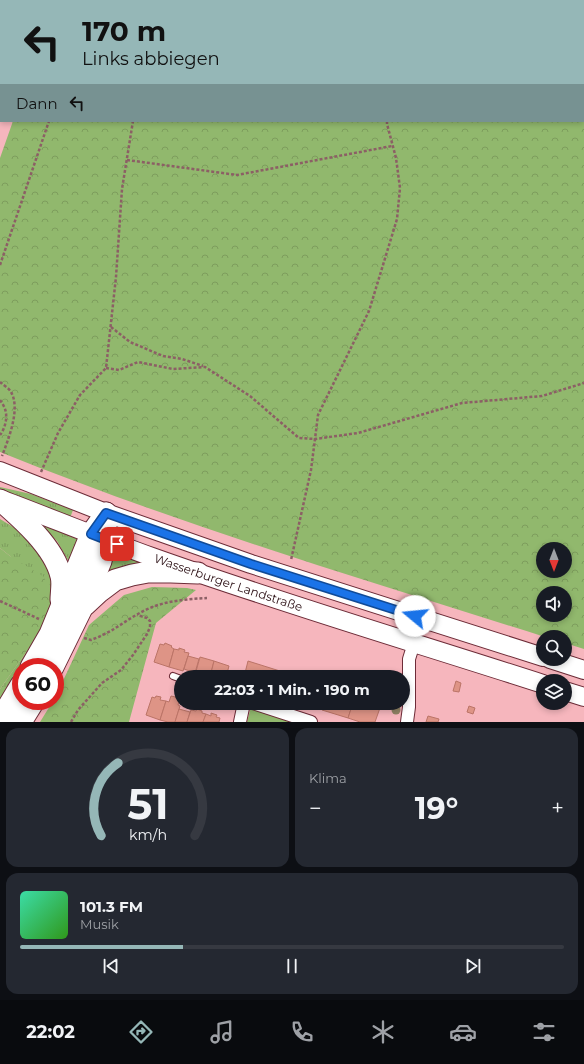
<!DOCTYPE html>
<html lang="de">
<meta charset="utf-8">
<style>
:root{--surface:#171b24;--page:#242831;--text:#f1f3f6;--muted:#9ea1a6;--line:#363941;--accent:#95b7b7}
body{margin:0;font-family:Montserrat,sans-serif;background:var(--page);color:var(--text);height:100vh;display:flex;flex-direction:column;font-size:15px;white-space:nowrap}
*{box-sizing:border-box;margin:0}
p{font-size:13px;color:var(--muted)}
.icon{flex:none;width:22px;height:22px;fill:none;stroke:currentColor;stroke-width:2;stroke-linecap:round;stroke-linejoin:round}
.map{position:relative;height:722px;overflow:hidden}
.side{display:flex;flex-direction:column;gap:6px;padding:6px;background:#0d0f14;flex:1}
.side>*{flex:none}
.top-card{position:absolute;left:0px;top:0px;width:584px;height:122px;box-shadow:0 2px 6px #0003;background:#95b7b7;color:#111;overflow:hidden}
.needle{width:26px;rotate:180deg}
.tools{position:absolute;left:536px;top:542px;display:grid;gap:8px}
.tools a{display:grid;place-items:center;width:36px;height:36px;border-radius:50%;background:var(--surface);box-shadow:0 2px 6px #0003;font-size:20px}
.speed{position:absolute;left:12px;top:658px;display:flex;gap:8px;font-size:20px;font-weight:700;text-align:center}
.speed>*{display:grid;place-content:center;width:52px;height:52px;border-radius:50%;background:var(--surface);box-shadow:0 2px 6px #0003;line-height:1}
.speed .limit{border:6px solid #d22;background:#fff;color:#111}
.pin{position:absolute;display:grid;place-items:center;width:34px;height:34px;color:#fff;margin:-17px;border-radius:8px;box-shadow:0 2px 6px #0006}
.me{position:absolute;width:44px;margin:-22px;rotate:287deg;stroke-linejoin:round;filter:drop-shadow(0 0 3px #0008)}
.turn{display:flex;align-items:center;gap:14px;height:84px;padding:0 16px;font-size:18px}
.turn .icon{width:52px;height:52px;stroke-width:2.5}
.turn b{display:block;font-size:28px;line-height:34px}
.then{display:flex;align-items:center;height:38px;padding:0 16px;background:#0003;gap:8px;font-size:15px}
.big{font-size:30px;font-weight:700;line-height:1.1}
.side .card{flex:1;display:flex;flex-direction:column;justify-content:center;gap:6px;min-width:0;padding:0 14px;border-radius:12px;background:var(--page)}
.side .dial{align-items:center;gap:0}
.dial svg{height:104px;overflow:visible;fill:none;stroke:var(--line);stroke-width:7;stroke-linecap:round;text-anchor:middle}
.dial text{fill:var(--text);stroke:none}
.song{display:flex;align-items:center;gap:12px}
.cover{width:48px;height:48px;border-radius:6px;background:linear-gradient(135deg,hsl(160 70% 55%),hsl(110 70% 35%))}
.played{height:4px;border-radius:2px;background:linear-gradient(90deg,var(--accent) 30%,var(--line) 30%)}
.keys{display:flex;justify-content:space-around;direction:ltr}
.heat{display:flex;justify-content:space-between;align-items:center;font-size:22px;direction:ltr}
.side .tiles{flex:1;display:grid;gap:6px;grid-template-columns:1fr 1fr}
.card:last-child{grid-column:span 2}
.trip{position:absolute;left:174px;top:670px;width:236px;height:40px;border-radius:20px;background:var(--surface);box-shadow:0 2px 6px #0003;font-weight:700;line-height:40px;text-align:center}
.tabs{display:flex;height:64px;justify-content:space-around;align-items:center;background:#090b0e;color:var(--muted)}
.tabs .icon{width:28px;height:28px}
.tabs .active{color:var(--accent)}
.tabs b{font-size:18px;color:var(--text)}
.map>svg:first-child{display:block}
.grass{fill:url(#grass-tufts)}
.forest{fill:url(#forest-crowns);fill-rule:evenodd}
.park{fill:#91b86d}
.building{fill:#de9486;stroke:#bb7467}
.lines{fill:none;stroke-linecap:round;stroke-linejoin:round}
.lane-casing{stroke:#6d2c38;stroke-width:8}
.street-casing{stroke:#6d2c38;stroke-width:14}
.primary-casing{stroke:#6d2c38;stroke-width:20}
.highway-casing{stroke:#6d2c38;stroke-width:23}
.path{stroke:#8c5f65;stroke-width:2.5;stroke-dasharray:3 2;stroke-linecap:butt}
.lane{stroke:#fff;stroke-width:6}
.street{stroke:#fff;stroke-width:12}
.primary{stroke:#fff;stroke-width:18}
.highway{stroke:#fff;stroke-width:21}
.tree{fill:#8f8264}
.route-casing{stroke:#114b97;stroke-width:10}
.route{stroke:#1a73e8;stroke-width:7}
.labels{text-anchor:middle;stroke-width:3;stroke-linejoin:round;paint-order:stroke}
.street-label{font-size:12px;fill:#290d12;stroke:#fce3e5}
</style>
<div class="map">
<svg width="584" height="722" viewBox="0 0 584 722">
<defs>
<pattern id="grass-tufts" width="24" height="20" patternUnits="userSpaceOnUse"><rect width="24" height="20" fill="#91b86d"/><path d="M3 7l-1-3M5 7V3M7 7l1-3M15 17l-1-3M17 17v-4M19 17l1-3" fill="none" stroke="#7d9d5d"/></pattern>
<pattern id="forest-crowns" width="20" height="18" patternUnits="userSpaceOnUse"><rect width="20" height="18" fill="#91b86d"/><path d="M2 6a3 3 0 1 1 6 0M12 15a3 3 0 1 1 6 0" fill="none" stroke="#7d9d5d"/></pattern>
</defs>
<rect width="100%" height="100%" fill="#f6b6bd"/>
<g class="grass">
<path d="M0 487 31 494 73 510 70 518 0 491Z"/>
<path d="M0 519 25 534 51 564 54 600 10 556 0 548Z"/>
<path d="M45 526 77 539 69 562 57 541 45 530Z"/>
<path d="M113 551 153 566 101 583Z"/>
<path d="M39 634 21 667 19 672 0 699V689Z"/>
</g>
<g class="forest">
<path d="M57 0H584V649L565 643V637H545C362 579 178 524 0 452V158L13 121H583V1H56ZM543 549H565V571H543ZM543 593H565V615H543Z"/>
<path d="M0 548 10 556 44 577 54 600 39 634 0 689Z"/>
<path d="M152 587 187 588 196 590 156 623 129 722H40L53 701H55V698L89 625 124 595Z"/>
</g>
<path class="park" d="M251 707 292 719V722H247Z"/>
<g class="building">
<path d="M165 643 172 646 171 647 174 649 169 667 154 662 160 644 164 645Z"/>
<path d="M179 648 185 650 184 652 189 653 183 671 169 667 174 649 179 650Z"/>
<path d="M188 656 199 659 195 673 184 669Z"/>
<path d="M200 657 214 661 210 677H200L195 675Z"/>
<path d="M214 661 229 666 226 677H210Z"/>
<path d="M248 661 283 672 281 677H244Z"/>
<path d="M283 672 301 677H281Z"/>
<path d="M456 681 461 683 459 692 453 691Z"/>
<path d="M156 696 161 697 160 700 166 701 160 720 146 715 152 697 155 698Z"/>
<path d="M171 696 180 698 178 705 180 706 175 722H168L160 720 166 701 169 702Z"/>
<path d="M324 703H353L348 718 322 710Z"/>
<path d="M353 703H376L381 705 375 722H360L348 718Z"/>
<path d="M469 706 475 708 473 714 467 712Z"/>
<path d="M179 709 190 712 187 722H175Z"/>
<path d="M197 709 202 711V713L206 714 203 722H187L191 710 196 711Z"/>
<path d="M211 713 217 715 216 717 220 718 219 722H203L206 714 211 716Z"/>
<path d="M428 716 439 719 438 722H426Z"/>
</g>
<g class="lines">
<defs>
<path id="lane" d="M173 676 181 679"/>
<g id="street">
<path d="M253 703 311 722"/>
<path d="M240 722 244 703"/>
<path d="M407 722 409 707V659L414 643"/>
</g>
<g id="primary">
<path d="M0 471 106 513 251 564 543 657"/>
<path id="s1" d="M3 500C53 519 102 539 152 557 281 603 413 642 543 684"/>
<path d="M550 659 584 670"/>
<path d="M565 691 584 697"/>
</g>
<g id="highway">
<path d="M17 1V0"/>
<path d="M0 47 1 44"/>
<path d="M0 500C22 519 54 547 61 576 63 583 61 593 61 600"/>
<path d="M85 605 99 592 115 580 132 575 148 572H171L198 573"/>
<path d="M31 667 50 634 91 534 106 513"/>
<path d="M53 667 82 608 101 561 106 539V513"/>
<path d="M0 720 21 685"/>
<path d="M21 722 34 701"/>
</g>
</defs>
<use href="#lane" class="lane-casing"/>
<use href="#street" class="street-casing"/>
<use href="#primary" class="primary-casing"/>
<use href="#highway" class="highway-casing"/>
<g class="path">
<path d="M90 1V0"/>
<path d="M141 1V0"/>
<path d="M410 1V0"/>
<path d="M387 121V124L396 158 400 188 397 219 369 311 318 415 315 439 358 433 462 403 542 396 584 383"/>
<path d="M127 160 237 175 392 146"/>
<path d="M0 265 49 121"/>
<path d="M111 327 130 342 163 356 182 359 203 366"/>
<path d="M106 368 119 370 138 362 173 369 205 367 250 396 299 438 315 439 311 470 291 560"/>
<path d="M0 382C3 385 9 388 11 392 21 409 8 440 2 456"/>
<path d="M0 400C2 403 4 406 5 409 8 417 5 429 0 435"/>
<path d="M41 472 58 433 80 395 106 368 116 277 122 189 133 121"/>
<path d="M0 601 39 619"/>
<path d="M84 638 91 640C99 637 107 633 114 629 128 620 142 610 158 605 174 600 191 599 207 598"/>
<path d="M71 722 78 710 102 683 121 670 133 655 147 634 150 627V621L147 618 137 615"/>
</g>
<use href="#lane" class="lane"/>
<use href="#street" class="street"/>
<use href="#primary" class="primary"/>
<use href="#highway" class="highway"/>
</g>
<circle class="tree" cx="396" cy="710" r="4.5"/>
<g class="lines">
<defs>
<path id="route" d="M117 544 91 534 106 513 251 564 415 616"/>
</defs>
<use href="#route" class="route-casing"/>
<use href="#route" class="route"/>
</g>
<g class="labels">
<g class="street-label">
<text dy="4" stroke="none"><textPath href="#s1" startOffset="240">Wasserburger Landstraße</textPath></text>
</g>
</g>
</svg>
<div class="tools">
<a><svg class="needle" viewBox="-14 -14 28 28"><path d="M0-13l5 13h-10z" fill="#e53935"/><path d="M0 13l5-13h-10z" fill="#9ea1a6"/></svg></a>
<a><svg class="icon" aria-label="sound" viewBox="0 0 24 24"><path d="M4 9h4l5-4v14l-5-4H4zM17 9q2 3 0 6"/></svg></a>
<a><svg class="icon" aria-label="search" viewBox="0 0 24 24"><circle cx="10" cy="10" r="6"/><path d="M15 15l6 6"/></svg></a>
<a><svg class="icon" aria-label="layers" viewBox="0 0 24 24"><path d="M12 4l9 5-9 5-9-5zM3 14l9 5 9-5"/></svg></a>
</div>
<div class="speed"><div class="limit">60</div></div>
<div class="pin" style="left:117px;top:544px;background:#d93025"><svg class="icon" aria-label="arrive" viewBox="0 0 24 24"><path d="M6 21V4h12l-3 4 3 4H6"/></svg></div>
<svg class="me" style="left:415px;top:616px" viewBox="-20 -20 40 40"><circle r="19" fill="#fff"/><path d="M0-13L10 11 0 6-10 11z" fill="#1a73e8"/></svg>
<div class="trip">22:03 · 1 Min. · 190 m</div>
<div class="top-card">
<div class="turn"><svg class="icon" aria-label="left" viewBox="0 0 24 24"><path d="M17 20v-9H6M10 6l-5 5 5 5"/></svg><div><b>170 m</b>Links abbiegen</div></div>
<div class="then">Dann<svg class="icon" aria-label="left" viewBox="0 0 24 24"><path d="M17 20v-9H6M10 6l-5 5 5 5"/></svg></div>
</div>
</div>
<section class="side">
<div class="tiles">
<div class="card dial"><svg viewBox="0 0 100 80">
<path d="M14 69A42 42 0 1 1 86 69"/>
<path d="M14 69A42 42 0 0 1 27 13" stroke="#95b7b7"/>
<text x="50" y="56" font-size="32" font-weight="700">51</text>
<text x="50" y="72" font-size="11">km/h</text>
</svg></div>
<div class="card"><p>Klima</p>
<div class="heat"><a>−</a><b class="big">19°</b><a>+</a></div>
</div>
<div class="card">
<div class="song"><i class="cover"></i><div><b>101.3 FM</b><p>Musik</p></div></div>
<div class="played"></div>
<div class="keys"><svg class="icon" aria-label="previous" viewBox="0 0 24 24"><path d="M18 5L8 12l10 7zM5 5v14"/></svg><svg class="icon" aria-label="pause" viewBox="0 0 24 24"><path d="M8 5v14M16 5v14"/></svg><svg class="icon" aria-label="next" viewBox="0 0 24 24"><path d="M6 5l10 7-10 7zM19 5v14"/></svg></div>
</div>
</div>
</section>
<nav class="tabs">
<b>22:02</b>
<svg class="icon active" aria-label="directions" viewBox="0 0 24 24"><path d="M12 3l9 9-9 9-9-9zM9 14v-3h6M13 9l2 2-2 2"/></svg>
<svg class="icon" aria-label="music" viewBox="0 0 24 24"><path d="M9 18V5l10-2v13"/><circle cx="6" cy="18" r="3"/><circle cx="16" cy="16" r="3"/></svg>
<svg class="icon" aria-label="phone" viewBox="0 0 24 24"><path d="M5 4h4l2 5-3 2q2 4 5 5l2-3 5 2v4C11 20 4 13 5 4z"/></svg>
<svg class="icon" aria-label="climate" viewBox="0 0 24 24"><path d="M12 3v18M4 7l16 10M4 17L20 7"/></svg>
<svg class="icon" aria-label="car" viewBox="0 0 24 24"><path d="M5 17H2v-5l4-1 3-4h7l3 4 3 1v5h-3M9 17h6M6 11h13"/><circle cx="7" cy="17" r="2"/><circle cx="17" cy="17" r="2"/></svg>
<svg class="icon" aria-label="filters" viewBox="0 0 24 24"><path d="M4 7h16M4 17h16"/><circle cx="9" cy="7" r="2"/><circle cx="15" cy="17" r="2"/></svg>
</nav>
